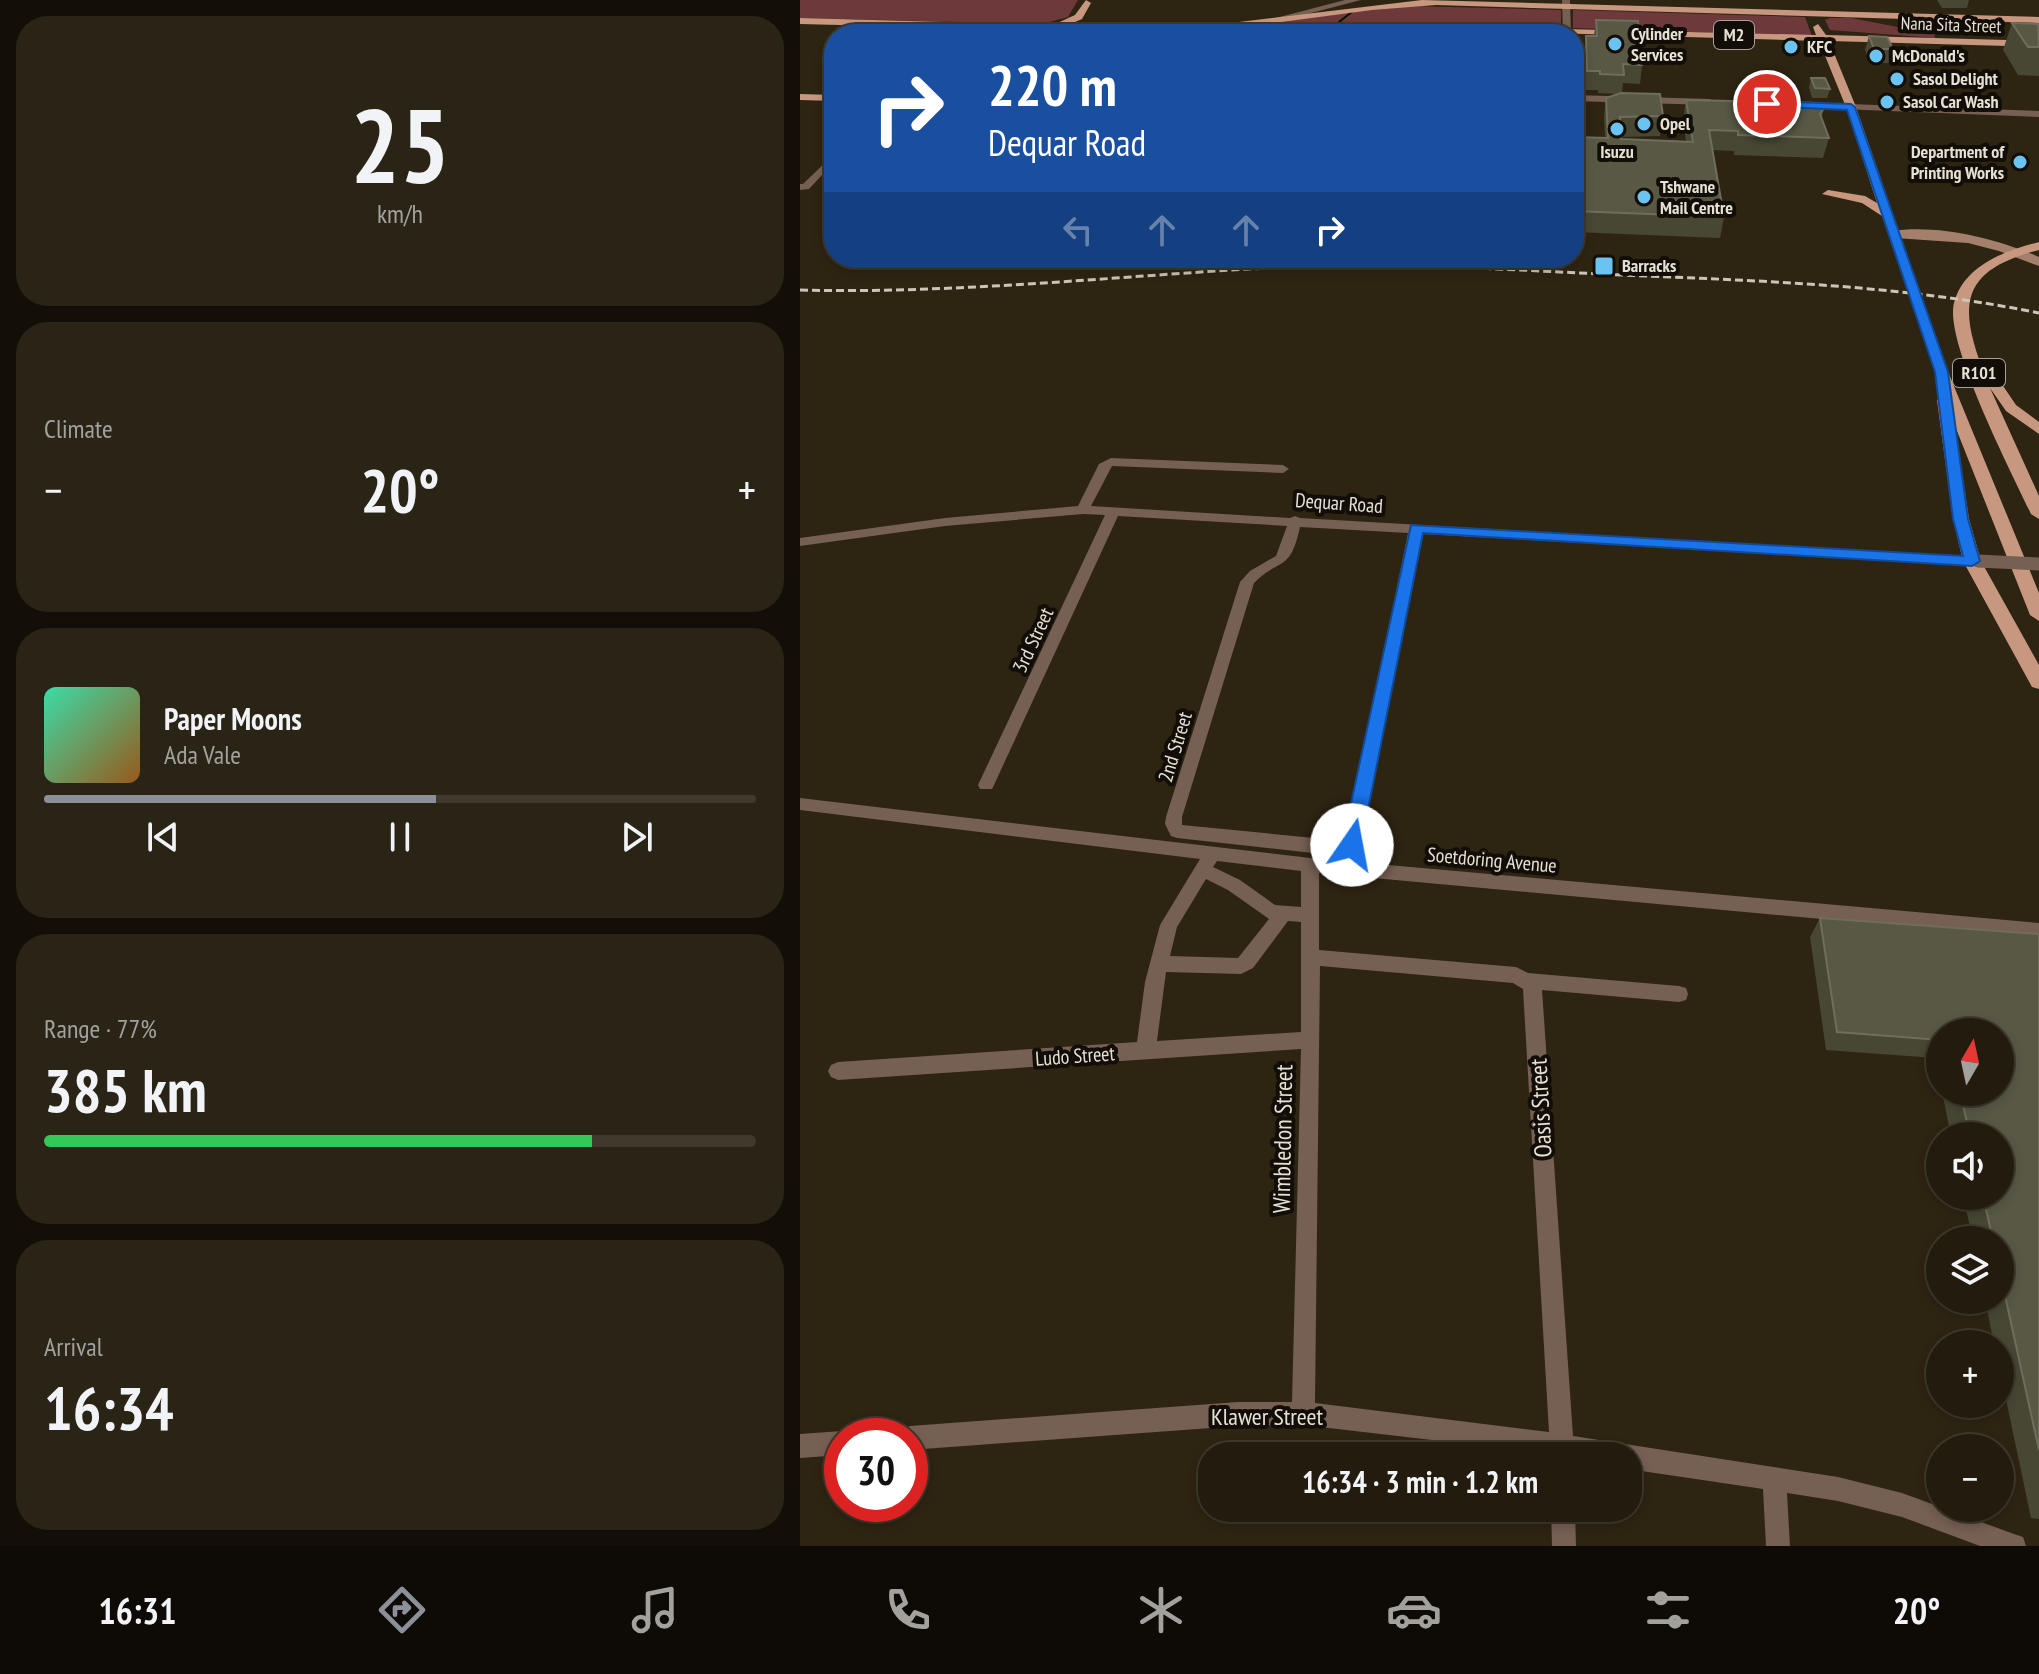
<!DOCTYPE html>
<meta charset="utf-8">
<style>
:root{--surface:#221b0e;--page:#2a2417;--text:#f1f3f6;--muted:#a2a19e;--line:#3f392e;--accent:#8c9099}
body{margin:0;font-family:"PT Sans Narrow",sans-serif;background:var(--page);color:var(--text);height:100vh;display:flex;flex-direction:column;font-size:30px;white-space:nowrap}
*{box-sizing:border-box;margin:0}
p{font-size:26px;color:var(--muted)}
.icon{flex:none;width:44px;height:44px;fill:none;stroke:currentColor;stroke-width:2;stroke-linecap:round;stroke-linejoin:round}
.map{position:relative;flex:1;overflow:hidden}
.side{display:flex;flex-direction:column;gap:16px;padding:16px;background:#130f08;width:800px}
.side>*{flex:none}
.guide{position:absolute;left:24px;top:24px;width:760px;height:244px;border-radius:32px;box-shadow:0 4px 12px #0003,0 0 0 2px var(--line);background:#1a4fa0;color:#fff;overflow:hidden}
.needle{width:52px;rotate:9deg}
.controls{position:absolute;left:1126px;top:1018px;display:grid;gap:16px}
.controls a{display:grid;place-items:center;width:88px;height:88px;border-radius:50%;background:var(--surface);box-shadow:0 4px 12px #0003,0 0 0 2px var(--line);font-size:40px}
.speed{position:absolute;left:24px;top:1418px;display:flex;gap:16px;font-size:40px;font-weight:700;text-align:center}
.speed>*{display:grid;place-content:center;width:104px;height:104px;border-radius:50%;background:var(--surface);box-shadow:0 4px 12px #0003,0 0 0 2px var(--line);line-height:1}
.speed .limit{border:12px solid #d22;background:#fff;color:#111}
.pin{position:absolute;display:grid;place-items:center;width:68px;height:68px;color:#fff;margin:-34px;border:4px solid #fff;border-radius:50%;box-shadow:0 2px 8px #0007}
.me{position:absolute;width:88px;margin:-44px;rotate:12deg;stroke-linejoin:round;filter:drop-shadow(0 0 6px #0008)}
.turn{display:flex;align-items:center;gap:28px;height:168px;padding:0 32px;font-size:36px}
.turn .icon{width:104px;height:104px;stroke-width:2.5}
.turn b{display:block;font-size:56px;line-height:68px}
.lanes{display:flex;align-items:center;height:76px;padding:0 32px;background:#0003;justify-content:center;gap:40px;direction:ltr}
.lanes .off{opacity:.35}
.big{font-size:60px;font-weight:800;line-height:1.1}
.side .widget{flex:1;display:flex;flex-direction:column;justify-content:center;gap:12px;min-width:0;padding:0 28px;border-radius:32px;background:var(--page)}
.side .dial{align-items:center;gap:0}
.dial b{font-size:104px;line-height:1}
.song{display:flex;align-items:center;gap:24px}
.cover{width:96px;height:96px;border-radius:12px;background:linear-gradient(135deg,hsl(160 70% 55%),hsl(30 70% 35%))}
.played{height:8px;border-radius:4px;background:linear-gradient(90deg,var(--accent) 55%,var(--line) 55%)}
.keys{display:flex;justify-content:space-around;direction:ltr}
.heat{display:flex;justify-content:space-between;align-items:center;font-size:44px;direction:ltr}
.charge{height:12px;border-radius:6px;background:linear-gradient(90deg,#34c759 77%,var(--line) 0)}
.trip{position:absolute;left:398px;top:1442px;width:444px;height:80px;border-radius:32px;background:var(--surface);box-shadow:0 4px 12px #0003,0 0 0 2px var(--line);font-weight:800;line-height:80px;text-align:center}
.tab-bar{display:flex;height:128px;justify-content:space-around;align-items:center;background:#0e0b06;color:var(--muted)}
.tab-bar .icon{width:56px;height:56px}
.tab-bar .current{color:var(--accent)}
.tab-bar b{font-size:36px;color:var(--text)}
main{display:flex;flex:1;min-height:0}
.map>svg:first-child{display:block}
.green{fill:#6e393b}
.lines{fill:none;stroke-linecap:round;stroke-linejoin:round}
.stream{stroke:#001300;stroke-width:2}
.minor{fill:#765f53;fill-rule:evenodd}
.tertiary{fill:#765f53;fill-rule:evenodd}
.secondary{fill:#a47f6c;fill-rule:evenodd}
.primary{fill:#c7987f;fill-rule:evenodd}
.rail{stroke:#ccc5b9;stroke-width:3;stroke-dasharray:8 4;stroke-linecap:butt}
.minor-bridge{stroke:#765f53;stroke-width:13}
.wall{fill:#474734}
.shaded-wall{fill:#36321f}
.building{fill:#585845;stroke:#6f6d5c;stroke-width:2}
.route{fill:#1a73e8;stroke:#114b97;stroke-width:2}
.poi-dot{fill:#6ac3f1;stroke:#120e07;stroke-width:3}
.labels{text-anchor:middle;stroke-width:8;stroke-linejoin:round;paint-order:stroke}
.far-street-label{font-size:18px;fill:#e7e0d5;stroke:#120e07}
.far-poi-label{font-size:18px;font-weight:bold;fill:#e7e0d5;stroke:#120e07;text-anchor:start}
.shield{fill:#120e07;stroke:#a7a197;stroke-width:2}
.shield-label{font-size:18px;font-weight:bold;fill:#e7e0d5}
.street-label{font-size:20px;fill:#e7e0d5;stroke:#120e07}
.near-street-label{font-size:24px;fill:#e7e0d5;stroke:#120e07}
</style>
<main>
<section class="side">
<div class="widget dial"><b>25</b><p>km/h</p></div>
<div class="widget"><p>Climate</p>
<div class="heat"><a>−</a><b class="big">20°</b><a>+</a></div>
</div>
<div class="widget">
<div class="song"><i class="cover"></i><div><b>Paper Moons</b><p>Ada Vale</p></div></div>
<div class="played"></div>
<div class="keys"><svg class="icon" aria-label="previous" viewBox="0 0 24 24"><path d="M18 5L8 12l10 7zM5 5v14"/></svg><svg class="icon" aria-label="pause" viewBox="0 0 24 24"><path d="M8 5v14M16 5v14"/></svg><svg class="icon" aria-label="next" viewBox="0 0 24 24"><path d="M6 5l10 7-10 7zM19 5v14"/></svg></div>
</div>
<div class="widget"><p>Range · 77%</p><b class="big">385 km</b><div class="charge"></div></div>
<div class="widget"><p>Arrival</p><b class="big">16:34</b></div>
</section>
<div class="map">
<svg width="1239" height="1546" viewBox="0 0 1239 1546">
<rect width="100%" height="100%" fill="#2e2412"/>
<g class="green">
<path d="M0 0H278L268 17 242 24 0 18Z"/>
<path d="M611 6 761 10V27L587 22 457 34H402L563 9Z"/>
<path d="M773 10 1005 17 1012 36 773 28Z"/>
<path d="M1030 18H1051L1134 34 1135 38 1030 30 1025 20Z"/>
</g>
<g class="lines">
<path class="stream" d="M539 22 553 11"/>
<g class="minor">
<path d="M762 0H770L771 34H763Z"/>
<path d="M153 24 160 26 153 34H145Z"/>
<path d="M234 26 257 32 258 34 231 30Z"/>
<path d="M34 154V162L9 189 0 190V184H3Z"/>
<path d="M311 458 483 465 489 469 483 473 312 466 291 506 490 518 495 516 500 518 1178 557 1185 561 1178 565 622 534 558 850 540 856 377 838 371 836 365 824 366 817 440 582 450 571 476 556 487 526 318 516 194 785 192 789H180L178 785 305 515 283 514 145 526 0 546V538L145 518 278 506 299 464ZM500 527 608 533 545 841 382 825V817L454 583C480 557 490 573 500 527Z"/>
<path d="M0 798 510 858 1239 923V939L519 873V950L716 967 728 973 879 986 886 988 888 994 886 1000 879 1002 742 990 773 1436 1038 1477 1102 1493 1214 1534 1223 1537 1226 1546H1180L1102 1517 1038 1501 987 1493 990 1546H966L963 1489 828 1469V1456H751L718 1450 503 1425 438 1426 110 1450V1436H99L102 1430 110 1426 438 1402H492L501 1049 38 1080 31 1077 28 1071 31 1065 38 1062 337 1042 345 982 360 925 400 859 0 810ZM417 861 501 871V907L475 905 440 880 413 867ZM406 879 428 890 469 919 438 958 370 956 377 927ZM488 921 501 922V1032L357 1041 366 972 441 974 453 968ZM520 966 713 983 723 989 749 1432 515 1403Z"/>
<path d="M42 1431 51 1436H42V1455L0 1458V1434Z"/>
<path d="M751 1508H775L776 1546H752Z"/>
</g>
<g class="tertiary">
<path d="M545 0H561L469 24 464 21Z"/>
<path d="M774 95 910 99 915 102 910 105 774 101Z"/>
<path d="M994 102 1239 111V117L990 107V103Z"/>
</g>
<path class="secondary" d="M1091 231C1138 224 1196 238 1239 257V266L1199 251 1168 243 1095 238 1089 234Z"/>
<g class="primary">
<path d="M286 0 291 3 282 19 266 26 381 29 622 0 1239 17V23L636 5 572 10 391 34 0 24V18L253 25 275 15Z"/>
<path d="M555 24 1016 35 1013 27 1018 24 1026 35 1239 41V47L1029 41 1056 107 1144 362 1239 593V621L1230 615 1155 426 1169 519 1181 561 1239 665V689L1232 687 1163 561 1153 519 1137 400 1143 396 1082 216 1062 203 1022 194 1028 190 1065 196 1077 203 1046 107 1019 41 648 30 481 34Z"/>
<path d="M0 94 34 95V101L0 100Z"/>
<path d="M1239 242V250C1156 271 1159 309 1186 378L1197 377 1216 405 1239 422V434L1206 411 1190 388 1239 496V519L1231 514C1212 473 1144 342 1154 303 1164 265 1205 251 1239 242Z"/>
</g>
<path class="rail" d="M0 290C163 294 324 275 486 267 599 262 711 270 823 275 963 281 1101 285 1239 313"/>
<path class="minor-bridge" d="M1178 561 1239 564"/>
</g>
<g class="wall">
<path d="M1137 0H1169L1167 8H1142Z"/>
<path d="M796 20 842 65 840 84 823 83 822 93 863 116 860 136 821 137V139L886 141 883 120 886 100 1024 108 1022 118 1029 138 1023 158 934 155V151L912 150 924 217 920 238 774 232V137L805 138 804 117 806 98 818 94 798 93V90H785L784 54 786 36H794Z"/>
<path d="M1212 23 1239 25V76L1218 75 1203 50Z"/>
<path d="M1069 36 1093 49 1089 63H1070L1065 50Z"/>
<path d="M1011 78 1030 89 1027 98H1012L1009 87Z"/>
<path d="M1020 918 1239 934V1519L1231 1518 1200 1371V1344H1194L1185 1300H1200V1240H1173L1163 1196H1200V1136H1151L1142 1092H1200L1140 1032V1084L1135 1058 1026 1050 1010 937Z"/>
</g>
<path class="shaded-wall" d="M280 26 282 34H274Z"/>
<g class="building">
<path d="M796 20 838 21 842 65 823 64 824 75 800 74V71H787L786 36H797Z"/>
<path d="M1212 23 1238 24 1239 47H1228Z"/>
<path d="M264 26H280L274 34H257Z"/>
<path d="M1069 36 1087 37 1093 49H1074Z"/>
<path d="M1011 78H1025L1030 89 1015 88Z"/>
<path d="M821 93 860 94 863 116 820 117 821 139 893 142 886 100 1019 103 1024 108 1020 114 1029 138 938 135V131L909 130 924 217 774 211V137L808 138 806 98Z"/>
<path d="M1020 918 1239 934V1450L1200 1273V1240H1193L1183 1196H1200V1136H1170L1160 1092H1200V1032H1140V1040L1037 1032Z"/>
</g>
<path class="route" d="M967 101 1051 104 1055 107 1148 372 1168 519 1180 561 1172 566 623 533 561 845 558 851H545L542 845 611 525 1163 556 1153 519 1135 372 1047 110 963 106Z"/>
<g class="poi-dot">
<circle cx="815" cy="44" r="8"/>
<circle cx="991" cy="47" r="8"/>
<circle cx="1076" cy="56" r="8"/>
<circle cx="1097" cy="79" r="8"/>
<circle cx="1087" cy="102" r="8"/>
<circle cx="844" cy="124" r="8"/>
<circle cx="817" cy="129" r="8"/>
<circle cx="1220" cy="162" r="8"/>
<circle cx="844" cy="197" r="8"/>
<rect x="794" y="256" width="20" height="20" rx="4"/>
</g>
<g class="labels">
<g class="far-street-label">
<text transform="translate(1151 25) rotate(2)" y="6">Nana Sita Street</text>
</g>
<g class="far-poi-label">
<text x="831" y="40">Cylinder<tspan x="831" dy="21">Services</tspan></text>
<text x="1007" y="53">KFC</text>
<text x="1092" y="62">McDonald's</text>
<text x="1113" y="85">Sasol Delight</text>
<text x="1103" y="108">Sasol Car Wash</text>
<text x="860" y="130">Opel</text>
<text x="817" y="158" text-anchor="middle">Isuzu</text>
<text x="1204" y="158" text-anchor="end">Department of<tspan x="1204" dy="21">Printing Works</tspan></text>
<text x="860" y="193">Tshwane<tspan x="860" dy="21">Mail Centre</tspan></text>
<text x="822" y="272">Barracks</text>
</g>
<g class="shield">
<rect x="914" y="21" width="40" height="28" rx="6"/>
<rect x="1153" y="359" width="52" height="28" rx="6"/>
</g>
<g class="shield-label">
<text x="934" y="41">M2</text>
<text x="1179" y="379">R101</text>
</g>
<g class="street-label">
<text transform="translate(539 503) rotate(4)" y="7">Dequar Road</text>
<text transform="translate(233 640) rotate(-65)" y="7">3rd Street</text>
<text transform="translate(375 747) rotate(-73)" y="7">2nd Street</text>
<text transform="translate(692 860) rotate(5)" y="7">Soetdoring Avenue</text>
<text transform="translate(275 1056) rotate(-4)" y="7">Ludo Street</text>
</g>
<g class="near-street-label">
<text transform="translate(741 1108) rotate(-93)" y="8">Oasis Street</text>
<text transform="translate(483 1139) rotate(-89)" y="8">Wimbledon Street</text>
<text x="467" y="1425">Klawer Street</text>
</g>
</g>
</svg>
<div class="controls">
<a><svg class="needle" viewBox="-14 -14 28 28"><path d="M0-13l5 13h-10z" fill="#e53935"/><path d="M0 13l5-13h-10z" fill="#a2a19e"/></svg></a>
<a><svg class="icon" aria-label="sound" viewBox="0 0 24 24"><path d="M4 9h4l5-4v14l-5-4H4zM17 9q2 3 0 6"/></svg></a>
<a><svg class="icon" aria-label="layers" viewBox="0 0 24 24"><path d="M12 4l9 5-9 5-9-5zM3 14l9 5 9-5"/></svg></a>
<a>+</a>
<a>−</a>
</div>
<div class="speed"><div class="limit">30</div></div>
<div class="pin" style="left:967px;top:104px;background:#d93025"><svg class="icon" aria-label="arrive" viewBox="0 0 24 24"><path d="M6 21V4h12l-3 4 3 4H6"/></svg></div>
<svg class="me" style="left:552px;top:845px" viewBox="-20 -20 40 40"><circle r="19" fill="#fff"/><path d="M0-13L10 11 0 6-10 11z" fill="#1a73e8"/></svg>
<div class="trip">16:34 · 3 min · 1.2 km</div>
<div class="guide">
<div class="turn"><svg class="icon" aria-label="right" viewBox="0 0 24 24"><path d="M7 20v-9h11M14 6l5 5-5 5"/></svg><div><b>220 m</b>Dequar Road</div></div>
<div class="lanes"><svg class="icon off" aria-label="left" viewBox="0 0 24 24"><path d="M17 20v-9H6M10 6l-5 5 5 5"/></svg><svg class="icon off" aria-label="ahead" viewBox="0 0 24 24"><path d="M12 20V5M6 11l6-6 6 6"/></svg><svg class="icon off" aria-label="ahead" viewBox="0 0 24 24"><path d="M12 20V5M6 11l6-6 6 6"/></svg><svg class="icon" aria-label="right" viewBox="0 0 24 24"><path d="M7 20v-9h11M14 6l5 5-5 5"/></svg></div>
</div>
</div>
</main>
<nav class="tab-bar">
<b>16:31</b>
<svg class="icon current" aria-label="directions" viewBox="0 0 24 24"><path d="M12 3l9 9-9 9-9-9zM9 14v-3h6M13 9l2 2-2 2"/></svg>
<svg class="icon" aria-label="music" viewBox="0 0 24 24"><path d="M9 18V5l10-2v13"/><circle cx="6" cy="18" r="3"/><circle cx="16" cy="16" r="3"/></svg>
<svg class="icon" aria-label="phone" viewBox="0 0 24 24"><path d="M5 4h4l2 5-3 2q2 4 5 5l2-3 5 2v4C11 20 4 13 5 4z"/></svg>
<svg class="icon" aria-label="climate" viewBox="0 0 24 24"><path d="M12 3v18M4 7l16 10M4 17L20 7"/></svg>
<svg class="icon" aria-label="car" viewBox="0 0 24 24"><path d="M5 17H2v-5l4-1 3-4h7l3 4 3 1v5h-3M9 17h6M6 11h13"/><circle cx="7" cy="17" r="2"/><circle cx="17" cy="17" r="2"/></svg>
<svg class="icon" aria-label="filters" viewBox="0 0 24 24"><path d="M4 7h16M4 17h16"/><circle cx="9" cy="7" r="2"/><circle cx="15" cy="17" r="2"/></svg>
<b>20°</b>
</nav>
